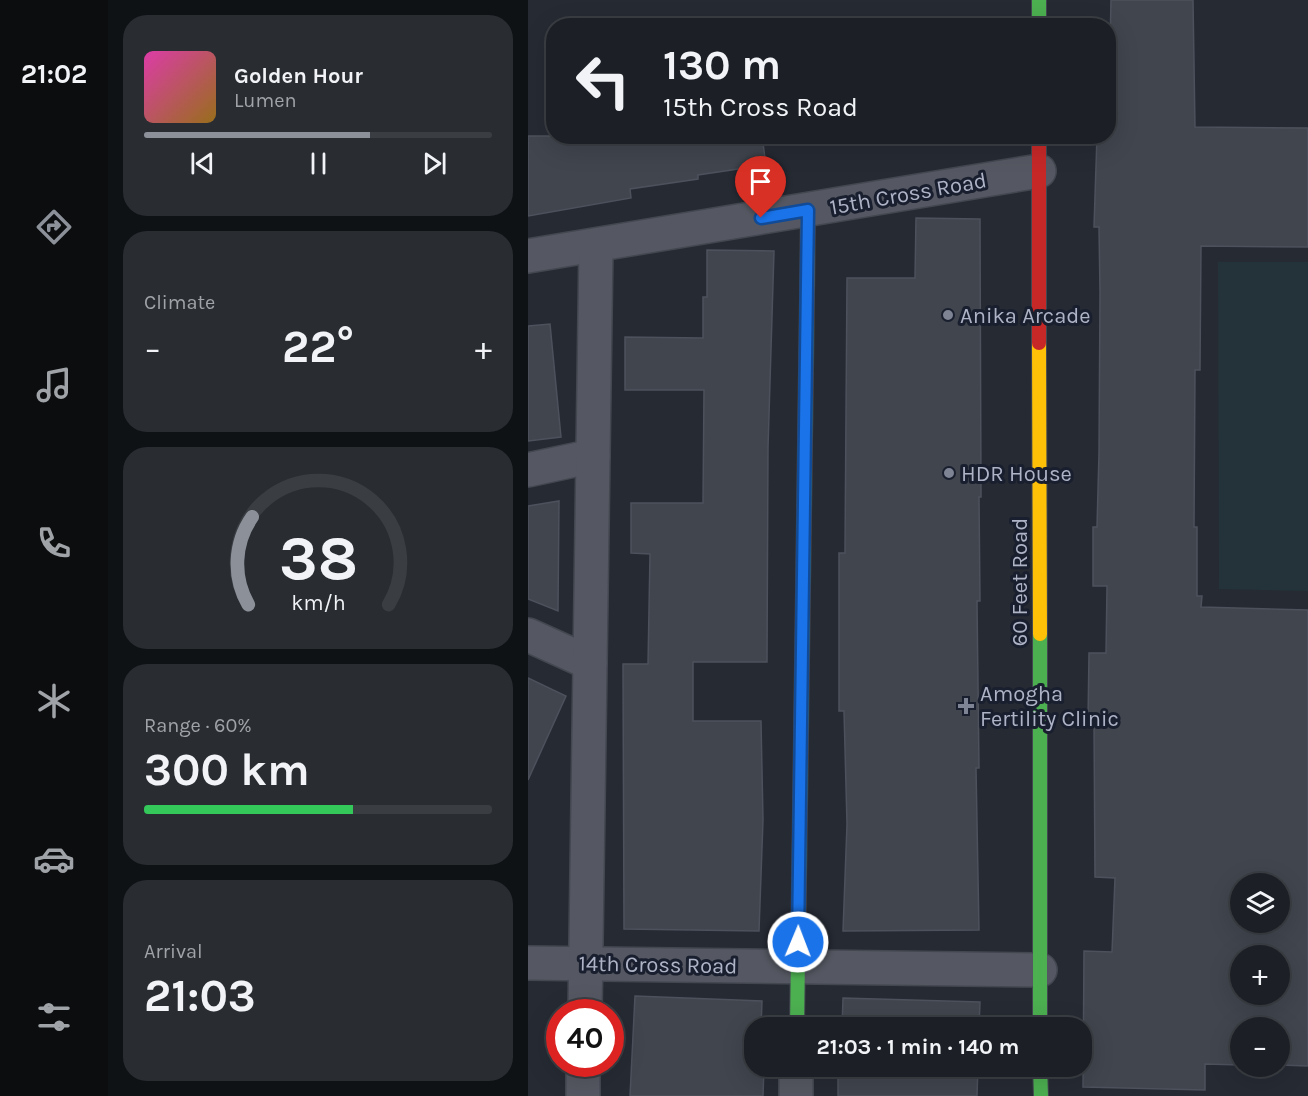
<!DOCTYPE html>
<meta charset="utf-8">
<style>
:root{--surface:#1c2026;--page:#292d32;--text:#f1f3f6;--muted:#a0a3a7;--line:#3a3e43;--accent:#8c9099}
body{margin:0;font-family:Karla,sans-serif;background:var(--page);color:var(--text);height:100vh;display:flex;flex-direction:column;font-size:22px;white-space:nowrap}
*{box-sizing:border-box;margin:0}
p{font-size:20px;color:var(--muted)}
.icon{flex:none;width:33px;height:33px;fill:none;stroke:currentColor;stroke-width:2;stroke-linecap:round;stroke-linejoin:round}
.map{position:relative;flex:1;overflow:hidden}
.details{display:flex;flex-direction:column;gap:15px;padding:15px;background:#0f1215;width:420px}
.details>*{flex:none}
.hud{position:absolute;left:18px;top:18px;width:570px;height:126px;border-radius:24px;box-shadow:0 6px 24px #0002,0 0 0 2px var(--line);background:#1c2026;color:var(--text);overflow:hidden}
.buttons{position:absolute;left:702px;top:873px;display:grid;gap:12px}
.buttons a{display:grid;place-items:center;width:60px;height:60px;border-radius:50%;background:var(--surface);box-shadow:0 6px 24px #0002,0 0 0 2px var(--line);font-size:30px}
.speed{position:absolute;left:18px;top:999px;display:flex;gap:12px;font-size:30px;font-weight:700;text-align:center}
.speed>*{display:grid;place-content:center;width:78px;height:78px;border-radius:50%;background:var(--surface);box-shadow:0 6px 24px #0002,0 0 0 2px var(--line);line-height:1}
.speed .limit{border:9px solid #d22;background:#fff;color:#111}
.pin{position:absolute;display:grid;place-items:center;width:51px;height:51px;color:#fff;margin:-62px -26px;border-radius:50% 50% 50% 0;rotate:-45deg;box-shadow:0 0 6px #0007}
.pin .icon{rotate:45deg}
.me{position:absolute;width:66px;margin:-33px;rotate:1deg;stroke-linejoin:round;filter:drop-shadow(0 0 4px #0008)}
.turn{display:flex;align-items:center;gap:21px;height:126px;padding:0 18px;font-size:27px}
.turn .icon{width:78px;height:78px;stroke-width:2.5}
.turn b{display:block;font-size:42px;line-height:51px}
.big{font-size:45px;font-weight:700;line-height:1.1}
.details .card{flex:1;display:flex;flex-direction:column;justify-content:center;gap:9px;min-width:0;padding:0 21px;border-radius:24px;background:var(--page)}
.details .dial{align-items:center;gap:0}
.dial svg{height:156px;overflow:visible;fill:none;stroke:var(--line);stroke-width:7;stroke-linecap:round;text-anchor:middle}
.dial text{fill:var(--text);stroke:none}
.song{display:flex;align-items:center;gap:18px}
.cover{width:72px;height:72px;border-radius:9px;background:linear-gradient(135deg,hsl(320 70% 55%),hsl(40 70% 35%))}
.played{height:6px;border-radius:3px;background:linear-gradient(90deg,var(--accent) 65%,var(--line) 65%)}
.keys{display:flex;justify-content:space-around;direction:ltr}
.heat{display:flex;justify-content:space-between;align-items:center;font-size:33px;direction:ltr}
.charge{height:9px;border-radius:4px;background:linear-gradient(90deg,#34c759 60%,var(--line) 0)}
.trip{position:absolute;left:216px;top:1017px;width:348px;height:60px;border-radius:24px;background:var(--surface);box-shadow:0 6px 24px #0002,0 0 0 2px var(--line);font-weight:700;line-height:60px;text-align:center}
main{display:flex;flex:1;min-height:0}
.tab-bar{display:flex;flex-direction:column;width:108px;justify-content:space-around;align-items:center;background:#0b0d0f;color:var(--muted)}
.tab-bar .icon{width:42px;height:42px}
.tab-bar .active{color:var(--accent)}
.tab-bar b{font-size:27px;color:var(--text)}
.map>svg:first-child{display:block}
.green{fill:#233339}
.building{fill:#40454e;stroke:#4d515c;stroke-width:1.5;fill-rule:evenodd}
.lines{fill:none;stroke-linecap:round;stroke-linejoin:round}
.street-casing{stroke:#434750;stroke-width:36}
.fast-casing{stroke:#434750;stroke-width:16}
.slow-casing{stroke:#434750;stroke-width:16}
.jam-casing{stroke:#434750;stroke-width:16}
.street{stroke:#555862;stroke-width:33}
.fast{stroke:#4caf50;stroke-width:14}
.slow{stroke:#ffc107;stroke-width:14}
.jam{stroke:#c62828;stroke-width:14}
.route-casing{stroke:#114b97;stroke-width:15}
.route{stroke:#1a73e8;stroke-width:10}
.poi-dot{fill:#7e8493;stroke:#191f2e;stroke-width:2}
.labels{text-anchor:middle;stroke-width:6;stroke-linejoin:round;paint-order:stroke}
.street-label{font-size:22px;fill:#aeb4c6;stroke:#191f2e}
.poi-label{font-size:22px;fill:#aeb4c6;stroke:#191f2e;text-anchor:start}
</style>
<main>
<nav class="tab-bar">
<b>21:02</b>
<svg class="icon active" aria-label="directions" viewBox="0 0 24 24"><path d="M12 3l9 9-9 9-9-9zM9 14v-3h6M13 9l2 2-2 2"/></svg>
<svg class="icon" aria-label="music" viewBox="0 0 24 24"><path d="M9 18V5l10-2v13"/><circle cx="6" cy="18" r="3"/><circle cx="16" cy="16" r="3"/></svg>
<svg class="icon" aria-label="phone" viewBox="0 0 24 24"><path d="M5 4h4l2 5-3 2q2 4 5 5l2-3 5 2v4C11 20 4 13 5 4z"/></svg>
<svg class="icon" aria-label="climate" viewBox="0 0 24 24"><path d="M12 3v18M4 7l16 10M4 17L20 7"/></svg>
<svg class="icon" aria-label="car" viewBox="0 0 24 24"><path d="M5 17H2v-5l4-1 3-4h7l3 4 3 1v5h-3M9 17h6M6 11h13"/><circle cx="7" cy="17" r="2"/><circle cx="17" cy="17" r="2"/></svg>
<svg class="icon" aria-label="filters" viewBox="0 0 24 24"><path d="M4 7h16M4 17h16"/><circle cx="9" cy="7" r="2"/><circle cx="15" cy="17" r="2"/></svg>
</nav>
<section class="details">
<div class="card">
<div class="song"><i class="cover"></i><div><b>Golden Hour</b><p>Lumen</p></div></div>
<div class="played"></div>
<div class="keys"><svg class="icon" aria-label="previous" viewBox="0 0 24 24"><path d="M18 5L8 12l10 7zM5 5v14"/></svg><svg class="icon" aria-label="pause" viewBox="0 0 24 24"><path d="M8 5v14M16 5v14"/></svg><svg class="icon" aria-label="next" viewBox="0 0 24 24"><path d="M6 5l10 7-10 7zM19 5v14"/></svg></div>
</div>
<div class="card"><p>Climate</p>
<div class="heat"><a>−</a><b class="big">22°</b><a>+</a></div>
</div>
<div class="card dial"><svg viewBox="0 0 100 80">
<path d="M14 69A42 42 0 1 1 86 69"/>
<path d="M14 69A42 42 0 0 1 16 24" stroke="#8c9099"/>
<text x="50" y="56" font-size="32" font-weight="700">38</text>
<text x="50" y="72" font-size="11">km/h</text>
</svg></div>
<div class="card"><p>Range · 60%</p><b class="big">300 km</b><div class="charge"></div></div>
<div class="card"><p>Arrival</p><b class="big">21:03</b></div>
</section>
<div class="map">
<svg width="780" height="1096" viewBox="0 0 780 1096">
<rect width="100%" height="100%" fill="#262a33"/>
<path class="green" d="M690 262H780V591L691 589Z"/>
<g class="building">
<path d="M583 0H665L667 127 780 128V247L673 246 672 370H667L666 527H669V596H674L673 607 780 610V1066L752 1065V1028H712V1065L677 1064V1090L555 1087 556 951 584 952 587 878 567 877 566 721H560L561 653H578L579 586H565V527H569L571 453 572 293 571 227H566L569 136H580ZM712 884H752V922H712ZM712 956H752V994H712Z"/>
<path d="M0 136H234L238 165 170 175V179L102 189 103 198 0 216Z"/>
<path d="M388 218 452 219 453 497H451L452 601H449L451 768H448L451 930 315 931 319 824 316 711H311V553H317L319 278H387Z"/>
<path d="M179 250 246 251 240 448 239 662H165V721H233L235 820 231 931 96 929 95 664H120L122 554 103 553V503H175L176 390H97V337L175 338V297H179Z"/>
<path d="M22 324 33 437 0 441V326Z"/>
<path d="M31 501 30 611 0 599V506Z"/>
<path d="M0 678 38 696 0 780Z"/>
<path d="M107 996 234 1001 233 1028H226V1066H236L235 1096H102Z"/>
<path d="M315 998 452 1002 451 1028H314Z"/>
<path d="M310 1066H450L449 1096H310Z"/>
</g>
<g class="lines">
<defs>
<g id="street">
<path d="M0 256 511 171"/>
<path d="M0 470 65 456"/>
<path d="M0 635 62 663"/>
<path d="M0 963 512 970"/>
<path d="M57 1012 68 246"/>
<path d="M55 1096V1064"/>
<path d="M268 1096V1066"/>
</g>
<g id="fast">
<path d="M511 0V26"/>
<path d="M512 634V1028"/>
<path d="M269 1028 279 296"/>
<path d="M512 1066 513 1096"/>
</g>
<g id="slow">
<path d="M279 296 280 210"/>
<path d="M511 343 512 634"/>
</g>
<path id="jam" d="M511 136V343"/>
</defs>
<use href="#street" class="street-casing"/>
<use href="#fast" class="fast-casing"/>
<use href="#slow" class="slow-casing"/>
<use href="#jam" class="jam-casing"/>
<use href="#street" class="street"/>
<use href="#fast" class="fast"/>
<use href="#slow" class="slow"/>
<use href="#jam" class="jam"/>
</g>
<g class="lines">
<defs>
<path id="route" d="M233 218 280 210 270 942"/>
</defs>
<use href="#route" class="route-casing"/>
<use href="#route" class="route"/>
</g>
<g class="poi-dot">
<circle cx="420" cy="315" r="6"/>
<circle cx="421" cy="473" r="6"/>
<path d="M435 697h6v6h6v6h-6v6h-6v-6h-6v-6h6z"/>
</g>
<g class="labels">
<g class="street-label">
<text transform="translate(380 193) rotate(-10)" y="8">15th Cross Road</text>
<text transform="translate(491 582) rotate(-90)" y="8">60 Feet Road</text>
<text transform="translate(130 964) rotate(1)" y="8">14th Cross Road</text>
</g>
<g class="poi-label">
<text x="432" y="323">Anika Arcade</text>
<text x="433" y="481">HDR House</text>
<text x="452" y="701">Amogha<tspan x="452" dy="25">Fertility Clinic</tspan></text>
</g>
</g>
</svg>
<div class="buttons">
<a><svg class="icon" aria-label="layers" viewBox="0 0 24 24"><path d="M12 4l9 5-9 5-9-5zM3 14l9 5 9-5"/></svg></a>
<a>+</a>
<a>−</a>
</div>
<div class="speed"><div class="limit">40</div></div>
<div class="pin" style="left:233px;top:218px;background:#d93025"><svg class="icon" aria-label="arrive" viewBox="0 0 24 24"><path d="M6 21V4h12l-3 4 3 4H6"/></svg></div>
<svg class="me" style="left:270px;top:942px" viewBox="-20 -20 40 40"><circle r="17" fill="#1a73e8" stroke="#fff" stroke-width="3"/><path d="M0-11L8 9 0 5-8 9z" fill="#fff"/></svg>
<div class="trip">21:03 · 1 min · 140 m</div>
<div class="hud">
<div class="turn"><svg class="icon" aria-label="left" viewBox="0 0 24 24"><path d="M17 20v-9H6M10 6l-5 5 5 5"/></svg><div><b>130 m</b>15th Cross Road</div></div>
</div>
</div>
</main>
